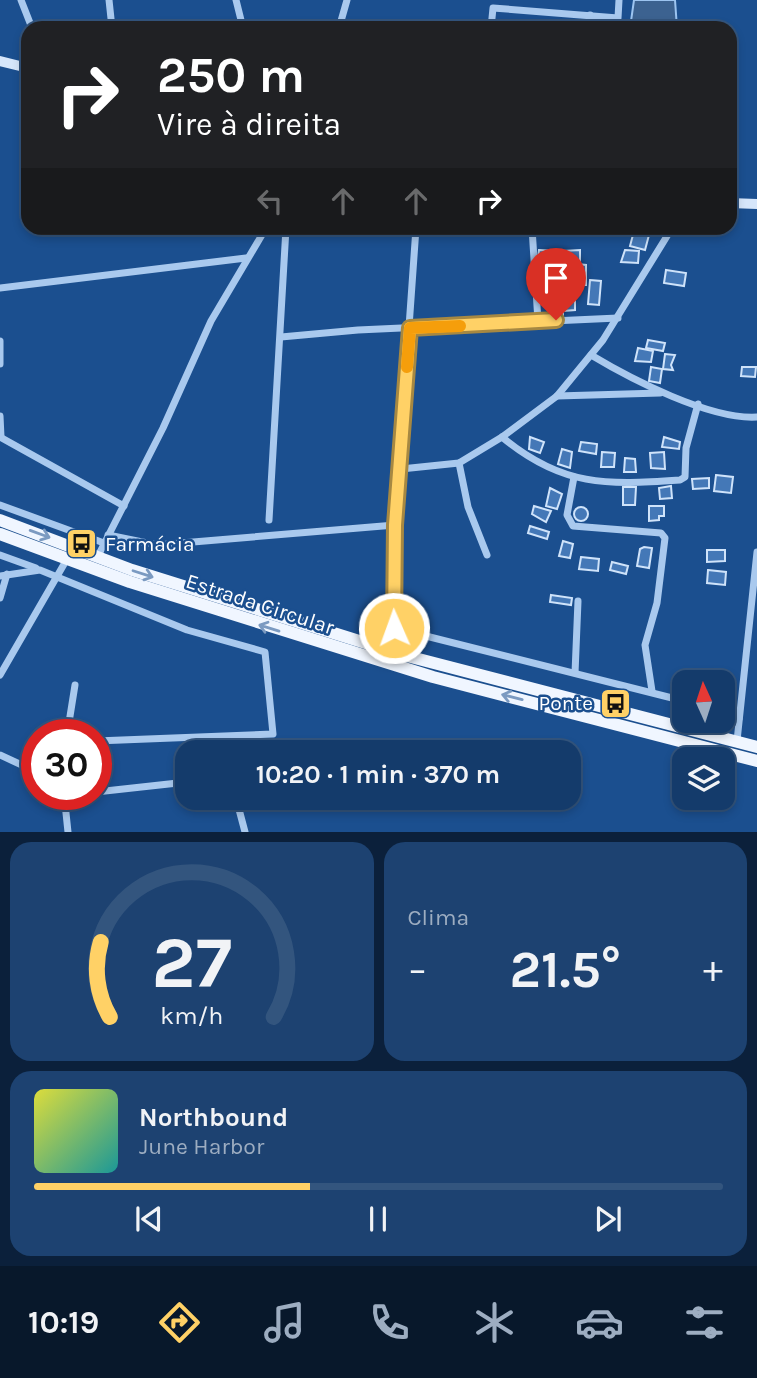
<!DOCTYPE html>
<html lang="pt">
<meta charset="utf-8">
<style>
:root{--surface:#143b6b;--page:#1d4271;--text:#f1f3f6;--muted:#9dadc1;--line:#33557e;--accent:#ffd166}
body{margin:0;font-family:Karla,sans-serif;background:var(--page);color:var(--text);height:100vh;display:flex;flex-direction:column;font-size:26px;white-space:nowrap}
*{box-sizing:border-box;margin:0}
p{font-size:23px;color:var(--muted)}
.icon{flex:none;width:38px;height:38px;fill:none;stroke:currentColor;stroke-width:2;stroke-linecap:round;stroke-linejoin:round}
.map{position:relative;height:832px;overflow:hidden}
.panel{display:flex;flex-direction:column;gap:10px;padding:10px;background:#0b203b;flex:1}
.panel>*{flex:none}
.banner{position:absolute;left:21px;top:21px;width:716px;height:214px;border-radius:21px;box-shadow:0 4px 10px #0003,0 0 0 2px var(--line);background:#202124;color:#fff;overflow:hidden}
.needle{width:46px;rotate:357deg}
.controls{position:absolute;left:672px;top:670px;display:grid;gap:14px}
.controls a{display:grid;place-items:center;width:63px;height:63px;border-radius:14px;background:var(--surface);box-shadow:0 4px 10px #0003,0 0 0 2px var(--line);font-size:35px}
.speed{position:absolute;left:21px;top:719px;display:flex;gap:14px;font-size:35px;font-weight:700;text-align:center}
.speed>*{display:grid;place-content:center;width:91px;height:91px;border-radius:50%;background:var(--surface);box-shadow:0 4px 10px #0003,0 0 0 2px var(--line);line-height:1}
.speed .limit{border:10px solid #d22;background:#fff;color:#111}
.pin{position:absolute;display:grid;place-items:center;width:60px;height:60px;color:#fff;margin:-72px -30px;border-radius:50% 50% 50% 0;rotate:-45deg;box-shadow:0 0 7px #0007}
.pin .icon{rotate:45deg}
.me{position:absolute;width:77px;margin:-38px;rotate:358deg;stroke-linejoin:round;filter:drop-shadow(0 0 5px #0008)}
.turn{display:flex;align-items:center;gap:24px;height:147px;padding:0 21px;font-size:32px}
.turn .icon{width:91px;height:91px;stroke-width:2.5}
.turn b{display:block;font-size:49px;line-height:60px}
.lanes{display:flex;align-items:center;height:66px;padding:0 21px;background:#0003;justify-content:center;gap:35px;direction:ltr}
.lanes .off{opacity:.35}
.big{font-size:52px;font-weight:700;line-height:1.1}
.panel .card{flex:1;display:flex;flex-direction:column;justify-content:center;gap:10px;min-width:0;padding:0 24px;border-radius:21px;background:var(--page)}
.panel .dial{align-items:center;gap:0}
.dial svg{height:182px;overflow:visible;fill:none;stroke:var(--line);stroke-width:7;stroke-linecap:round;text-anchor:middle}
.dial text{fill:var(--text);stroke:none}
.song{display:flex;align-items:center;gap:21px}
.cover{width:84px;height:84px;border-radius:10px;background:linear-gradient(135deg,hsl(60 70% 55%),hsl(180 70% 35%))}
.played{height:7px;border-radius:4px;background:linear-gradient(90deg,var(--accent) 40%,var(--line) 40%)}
.keys{display:flex;justify-content:space-around;direction:ltr}
.heat{display:flex;justify-content:space-between;align-items:center;font-size:38px;direction:ltr}
.panel .tiles{flex:1;display:grid;gap:10px;grid-template-columns:1fr 1fr}
.card:last-child{grid-column:span 2}
.trip{position:absolute;left:175px;top:740px;width:406px;height:70px;border-radius:21px;background:var(--surface);box-shadow:0 4px 10px #0003,0 0 0 2px var(--line);font-weight:700;line-height:70px;text-align:center}
.tab-bar{display:flex;height:112px;justify-content:space-around;align-items:center;background:#08182b;color:var(--muted)}
.tab-bar .icon{width:49px;height:49px}
.tab-bar .current{color:var(--accent)}
.tab-bar b{font-size:32px;color:var(--text)}
.map>svg:first-child{display:block}
.water{fill:#3c6290;stroke:#9cc4f0;stroke-width:2}
.building{fill:#4478b7;stroke:#cfe3fa;stroke-width:2}
.lines{fill:none;stroke-linecap:round;stroke-linejoin:round}
.street{stroke:#a9c9ee;stroke-width:7}
.secondary{stroke:#d6e6fa;stroke-width:10}
.primary{stroke:#f0f6ff;stroke-width:12}
.oneway{stroke:#7b9ac1}
.route-casing{stroke:#a68842;stroke-width:18}
.route{stroke:#ffd166;stroke-width:12}
.slow{stroke:#f59e0b;stroke-width:12}
.labels{text-anchor:middle;stroke-width:5;stroke-linejoin:round;paint-order:stroke}
.poi-label{font-size:21px;fill:#fff;stroke:#1b4f8f;text-anchor:start}
.street-label{font-size:21px;fill:#fff;stroke:#1b4f8f}
</style>
<div class="map">
<svg width="757" height="832" viewBox="0 0 757 832">
<rect width="100%" height="100%" fill="#1b4f8f"/>
<path class="water" d="M634 0H675L677 28H630Z"/>
<g class="building">
<path d="M514 22 584 28H514Z"/>
<path d="M634 231 649 235 645 250 630 246Z"/>
<path d="M539 250 556 251V259L538 258Z"/>
<path d="M580 250V261H563V251Z"/>
<path d="M625 250 639 251 638 263 621 262Z"/>
<path d="M577 264 586 265V285H577Z"/>
<path d="M666 270 686 273 684 286 664 283Z"/>
<path d="M590 280 601 281 599 305 588 304Z"/>
<path d="M555 300H575V310L563 311V316L552 314Z"/>
<path d="M648 340 665 343 663 351 646 348Z"/>
<path d="M638 348 653 351 651 362 635 361Z"/>
<path d="M665 354 675 355 671 365 673 370 663 369Z"/>
<path d="M651 367 662 369 660 383 649 381Z"/>
<path d="M742 367H756L755 377 741 376Z"/>
<path d="M530 437 544 442 540 453 529 449Z"/>
<path d="M664 437 680 442 679 449 662 447Z"/>
<path d="M581 442 597 444 596 454 579 451Z"/>
<path d="M562 449 572 452 570 468 558 464Z"/>
<path d="M602 452 615 453 614 467H601Z"/>
<path d="M664 452 665 469 651 468 650 453Z"/>
<path d="M625 458 635 459 636 472H624Z"/>
<path d="M716 475 733 477 731 493 714 491Z"/>
<path d="M709 478V488L693 489 692 479Z"/>
<path d="M671 486 672 498 660 499 659 488Z"/>
<path d="M623 487H636L635 505H623Z"/>
<path d="M550 488 562 494 557 509 546 506Z"/>
<path d="M534 506 551 511 546 522 532 514Z"/>
<path d="M649 506H664V516H659V520L649 521Z"/>
<circle cx="581" cy="514" r="7"/>
<path d="M530 526 549 532 547 539 528 533Z"/>
<path d="M563 541 573 544 570 558 559 556Z"/>
<path d="M644 547 652 548 649 568 637 566 640 549Z"/>
<path d="M707 550H725V561L707 562Z"/>
<path d="M581 557 599 559 598 571 579 569Z"/>
<path d="M612 562 628 566 626 574 610 570Z"/>
<path d="M708 570 726 572 725 585 707 583Z"/>
<path d="M551 595 572 598 571 605 550 602Z"/>
</g>
<g class="lines">
<g class="street">
<path d="M21 0 32 28"/>
<path d="M109 0 112 28"/>
<path d="M236 0 243 28"/>
<path d="M339 28 347 0"/>
<path d="M491 28 493 8 618 18 619 0"/>
<path d="M589 28 590 15"/>
<path d="M416 228 395 525 394 628 684 701"/>
<path d="M532 228 538 321"/>
<path d="M0 288 246 258"/>
<path d="M281 337 358 330 618 318"/>
<path d="M0 341V364"/>
<path d="M591 355C631 379 710 420 757 417"/>
<path d="M557 396 660 393"/>
<path d="M0 416 1 437"/>
<path d="M0 437 124 506"/>
<path d="M502 437C562 487 607 485 680 480L685 477 686 448 698 404"/>
<path d="M459 463 468 507 487 555"/>
<path d="M401 469 459 463 502 437 557 396 603 340 672 228"/>
<path d="M574 477 567 515 573 526 661 533 665 538 657 603 645 645 652 691"/>
<path d="M0 505 104 543"/>
<path d="M269 520 286 228"/>
<path d="M108 535 157 545 395 525"/>
<path d="M0 555 36 568"/>
<path d="M98 556 163 428 211 321 266 228"/>
<path d="M0 576 40 570 187 630 265 652 273 734 96 741"/>
<path d="M0 598 7 574"/>
<path d="M575 673 578 601"/>
<path d="M0 675 67 559"/>
<path d="M723 714 739 719"/>
<path d="M67 735 75 685"/>
<path d="M227 737 229 752"/>
<path d="M737 741 757 552"/>
<path d="M0 755 37 772"/>
<path d="M96 792 187 782"/>
<path d="M64 794 68 832"/>
<path d="M236 798 245 832"/>
</g>
<g class="secondary">
<path d="M0 61 28 68"/>
<path d="M730 203 757 204"/>
</g>
<g class="primary">
<path d="M0 520 132 570 407 656 757 747"/>
<path d="M0 534 130 582 433 677 757 761"/>
</g>
</g>
<defs><path id="oneway-shaft" d="M-6 0H5M1.5-3L5.5 0L1.5 3" fill="none" stroke-width="1.6" stroke-linecap="round" stroke-linejoin="round" transform="scale(1.75)"/></defs>
<g class="oneway">
<use href="#oneway-shaft" transform="translate(40 534) rotate(20)"/>
<use href="#oneway-shaft" transform="translate(143 574) rotate(18)"/>
<use href="#oneway-shaft" transform="translate(269 628) rotate(-163)"/>
<use href="#oneway-shaft" transform="translate(512 697) rotate(-166)"/>
</g>
<g class="lines">
<defs>
<path id="route" d="M394 628 395 525 410 328 556 320"/>
</defs>
<use href="#route" class="route-casing"/>
<use href="#route" class="route"/>
<path class="slow" d="M407 367 410 328 460 326"/>
</g>
<defs>
<symbol id="bus-square" viewBox="-11 -11 22 22"><rect x="-9" y="-9" width="18" height="18" rx="4" fill="#ffd166" stroke="#1b4f8f"/><path d="M-5-6H5V4H4V6H2V4H-2V6H-4V4H-5ZM-3.5-4V0h7V-4ZM-3.5 1.2v1.5H-2V1.2ZM2 1.2v1.5H3.5V1.2Z" fill="#111"/></symbol>
</defs>
<g fill-rule="evenodd">
<use href="#bus-square" x="64" y="526" width="35" height="35"/>
<use href="#bus-square" x="598" y="686" width="35" height="35"/>
</g>
<g class="labels">
<g class="poi-label">
<text x="105" y="551">Farmácia</text>
<text x="593" y="710" text-anchor="end">Ponte</text>
</g>
<g class="street-label">
<text transform="translate(260 604) rotate(18)" y="7">Estrada Circular</text>
</g>
</g>
</svg>
<div class="controls">
<a><svg class="needle" viewBox="-14 -14 28 28"><path d="M0-13l5 13h-10z" fill="#e53935"/><path d="M0 13l5-13h-10z" fill="#9dadc1"/></svg></a>
<a><svg class="icon" aria-label="layers" viewBox="0 0 24 24"><path d="M12 4l9 5-9 5-9-5zM3 14l9 5 9-5"/></svg></a>
</div>
<div class="speed"><div class="limit">30</div></div>
<div class="pin" style="left:556px;top:320px;background:#d93025"><svg class="icon" aria-label="arrive" viewBox="0 0 24 24"><path d="M6 21V4h12l-3 4 3 4H6"/></svg></div>
<svg class="me" style="left:394px;top:628px" viewBox="-20 -20 40 40"><circle r="17" fill="#ffd166" stroke="#fff" stroke-width="3"/><path d="M0-11L8 9 0 5-8 9z" fill="#fff"/></svg>
<div class="trip">10:20 · 1 min · 370 m</div>
<div class="banner">
<div class="turn"><svg class="icon" aria-label="right" viewBox="0 0 24 24"><path d="M7 20v-9h11M14 6l5 5-5 5"/></svg><div><b>250 m</b>Vire à direita</div></div>
<div class="lanes"><svg class="icon off" aria-label="left" viewBox="0 0 24 24"><path d="M17 20v-9H6M10 6l-5 5 5 5"/></svg><svg class="icon off" aria-label="ahead" viewBox="0 0 24 24"><path d="M12 20V5M6 11l6-6 6 6"/></svg><svg class="icon off" aria-label="ahead" viewBox="0 0 24 24"><path d="M12 20V5M6 11l6-6 6 6"/></svg><svg class="icon" aria-label="right" viewBox="0 0 24 24"><path d="M7 20v-9h11M14 6l5 5-5 5"/></svg></div>
</div>
</div>
<section class="panel">
<div class="tiles">
<div class="card dial"><svg viewBox="0 0 100 80">
<path d="M14 69A42 42 0 1 1 86 69"/>
<path d="M14 69A42 42 0 0 1 10 36" stroke="#ffd166"/>
<text x="50" y="56" font-size="32" font-weight="700">27</text>
<text x="50" y="72" font-size="11">km/h</text>
</svg></div>
<div class="card"><p>Clima</p>
<div class="heat"><a>−</a><b class="big">21.5°</b><a>+</a></div>
</div>
<div class="card">
<div class="song"><i class="cover"></i><div><b>Northbound</b><p>June Harbor</p></div></div>
<div class="played"></div>
<div class="keys"><svg class="icon" aria-label="previous" viewBox="0 0 24 24"><path d="M18 5L8 12l10 7zM5 5v14"/></svg><svg class="icon" aria-label="pause" viewBox="0 0 24 24"><path d="M8 5v14M16 5v14"/></svg><svg class="icon" aria-label="next" viewBox="0 0 24 24"><path d="M6 5l10 7-10 7zM19 5v14"/></svg></div>
</div>
</div>
</section>
<nav class="tab-bar">
<b>10:19</b>
<svg class="icon current" aria-label="directions" viewBox="0 0 24 24"><path d="M12 3l9 9-9 9-9-9zM9 14v-3h6M13 9l2 2-2 2"/></svg>
<svg class="icon" aria-label="music" viewBox="0 0 24 24"><path d="M9 18V5l10-2v13"/><circle cx="6" cy="18" r="3"/><circle cx="16" cy="16" r="3"/></svg>
<svg class="icon" aria-label="phone" viewBox="0 0 24 24"><path d="M5 4h4l2 5-3 2q2 4 5 5l2-3 5 2v4C11 20 4 13 5 4z"/></svg>
<svg class="icon" aria-label="climate" viewBox="0 0 24 24"><path d="M12 3v18M4 7l16 10M4 17L20 7"/></svg>
<svg class="icon" aria-label="car" viewBox="0 0 24 24"><path d="M5 17H2v-5l4-1 3-4h7l3 4 3 1v5h-3M9 17h6M6 11h13"/><circle cx="7" cy="17" r="2"/><circle cx="17" cy="17" r="2"/></svg>
<svg class="icon" aria-label="filters" viewBox="0 0 24 24"><path d="M4 7h16M4 17h16"/><circle cx="9" cy="7" r="2"/><circle cx="15" cy="17" r="2"/></svg>
</nav>
